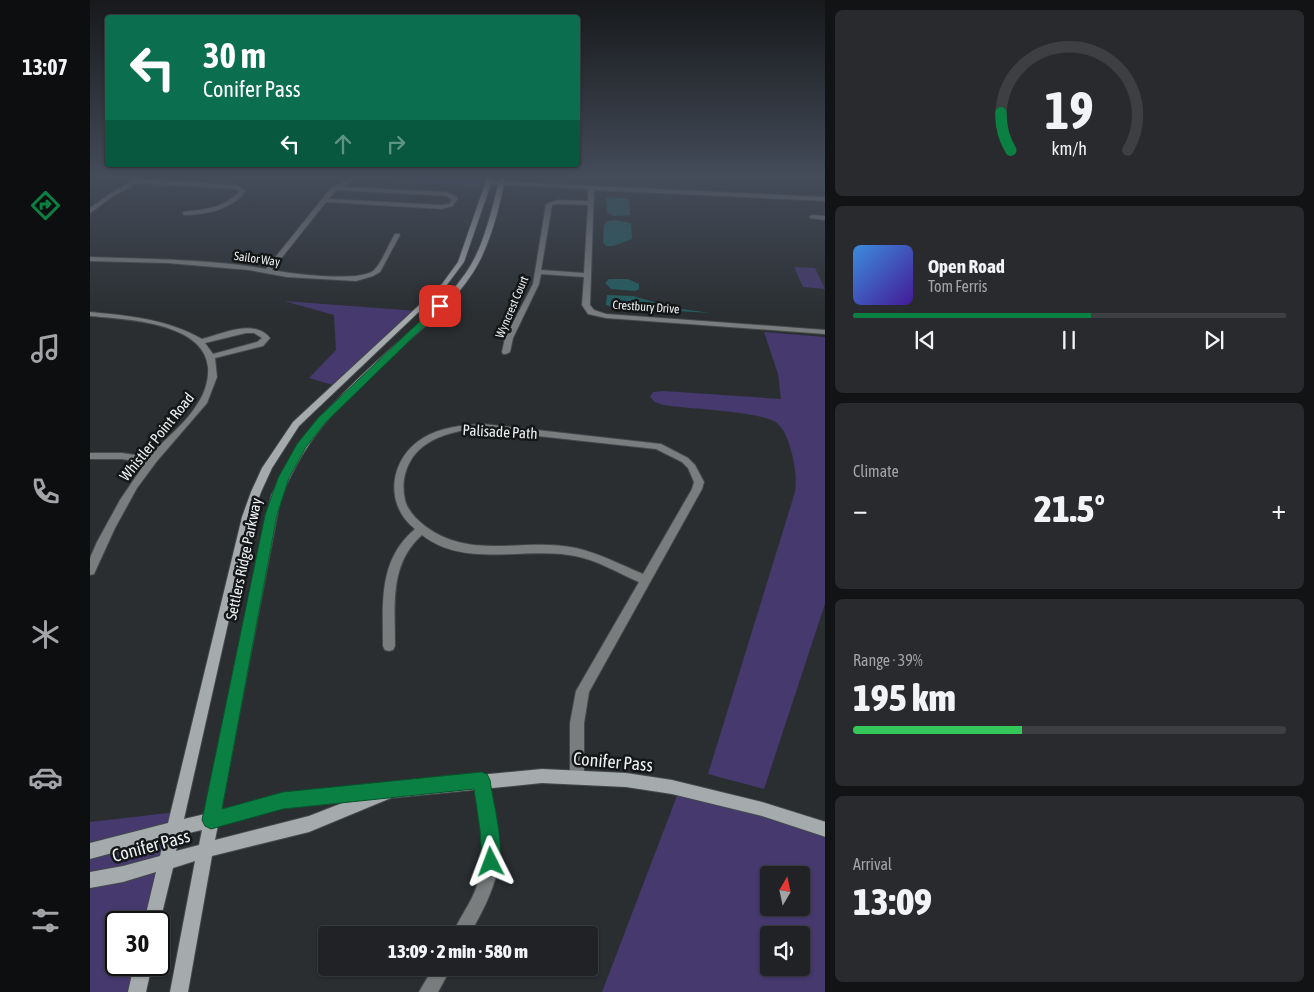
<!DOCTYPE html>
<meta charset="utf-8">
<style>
:root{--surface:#202225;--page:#282a2d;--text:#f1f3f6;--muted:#a2a4a7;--line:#3d3f42;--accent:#0b8043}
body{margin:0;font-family:"Asap Condensed",sans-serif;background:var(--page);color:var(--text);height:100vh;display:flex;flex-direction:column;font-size:19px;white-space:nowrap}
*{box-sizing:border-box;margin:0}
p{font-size:16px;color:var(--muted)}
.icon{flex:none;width:28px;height:28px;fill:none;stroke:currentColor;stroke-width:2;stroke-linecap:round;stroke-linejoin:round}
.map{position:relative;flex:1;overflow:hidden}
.drawer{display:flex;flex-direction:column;gap:10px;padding:10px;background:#121314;width:489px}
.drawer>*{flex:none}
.banner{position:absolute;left:15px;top:15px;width:475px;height:152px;border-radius:5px;box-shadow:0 1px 4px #0004,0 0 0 1px var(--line);background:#0b6e4f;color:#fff;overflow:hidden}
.needle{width:32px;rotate:9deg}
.buttons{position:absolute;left:670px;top:866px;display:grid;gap:10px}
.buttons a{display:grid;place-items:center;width:50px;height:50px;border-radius:5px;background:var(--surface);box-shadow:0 1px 4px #0004,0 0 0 1px var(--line);font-size:25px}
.speed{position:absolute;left:15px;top:911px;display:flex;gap:10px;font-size:25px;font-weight:700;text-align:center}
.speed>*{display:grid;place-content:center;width:65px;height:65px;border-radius:50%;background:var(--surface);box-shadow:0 1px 4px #0004,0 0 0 1px var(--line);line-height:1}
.speed .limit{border:2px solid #111;border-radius:8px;background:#fff;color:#111}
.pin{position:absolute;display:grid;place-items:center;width:42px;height:42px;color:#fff;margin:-21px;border-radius:10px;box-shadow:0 2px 8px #0006}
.me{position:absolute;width:55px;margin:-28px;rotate:357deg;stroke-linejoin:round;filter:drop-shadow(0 0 4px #0008)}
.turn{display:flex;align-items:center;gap:18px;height:105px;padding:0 15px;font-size:22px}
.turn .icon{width:65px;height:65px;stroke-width:2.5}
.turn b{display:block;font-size:35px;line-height:42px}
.lanes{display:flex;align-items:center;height:48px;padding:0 15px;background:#0003;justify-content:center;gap:25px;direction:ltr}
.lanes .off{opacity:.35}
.big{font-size:38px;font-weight:800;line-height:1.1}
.drawer .card{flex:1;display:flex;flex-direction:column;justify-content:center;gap:8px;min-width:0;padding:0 18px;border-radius:8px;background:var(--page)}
.drawer .dial{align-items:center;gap:0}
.dial svg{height:130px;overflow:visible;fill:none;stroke:var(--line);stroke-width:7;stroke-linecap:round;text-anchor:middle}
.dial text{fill:var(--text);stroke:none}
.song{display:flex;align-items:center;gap:15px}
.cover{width:60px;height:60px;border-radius:8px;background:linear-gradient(135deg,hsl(210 70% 55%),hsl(260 70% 35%))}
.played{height:5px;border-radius:2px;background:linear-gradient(90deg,var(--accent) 55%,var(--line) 55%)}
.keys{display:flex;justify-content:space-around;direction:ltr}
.heat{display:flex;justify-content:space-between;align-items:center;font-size:28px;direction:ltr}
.charge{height:8px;border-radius:4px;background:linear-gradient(90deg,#34c759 39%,var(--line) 0)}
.trip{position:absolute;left:228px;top:926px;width:280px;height:50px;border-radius:5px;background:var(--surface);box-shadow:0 1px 4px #0004,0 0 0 1px var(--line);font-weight:800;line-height:50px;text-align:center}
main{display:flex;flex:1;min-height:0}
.menu{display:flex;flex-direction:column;width:90px;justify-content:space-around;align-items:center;background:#0d0e0f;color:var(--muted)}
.menu .icon{width:35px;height:35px}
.menu .current{color:var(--accent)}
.menu b{font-size:22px;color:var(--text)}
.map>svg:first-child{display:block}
.green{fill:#45396e;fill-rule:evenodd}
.water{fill:#225e60}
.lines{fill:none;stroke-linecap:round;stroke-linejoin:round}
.street-casing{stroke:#45494c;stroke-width:2}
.secondary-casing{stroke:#45494c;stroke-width:2}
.street{fill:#7a7d7e;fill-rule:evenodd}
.secondary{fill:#a5aaac;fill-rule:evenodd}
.route{fill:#0b8043;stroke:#07532c}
.labels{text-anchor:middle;stroke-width:5;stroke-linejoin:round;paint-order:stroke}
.far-street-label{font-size:12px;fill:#edf0f2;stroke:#141617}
.street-label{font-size:15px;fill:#edf0f2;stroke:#141617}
.near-street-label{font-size:18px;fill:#edf0f2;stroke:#141617}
</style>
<main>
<nav class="menu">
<b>13:07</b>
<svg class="icon current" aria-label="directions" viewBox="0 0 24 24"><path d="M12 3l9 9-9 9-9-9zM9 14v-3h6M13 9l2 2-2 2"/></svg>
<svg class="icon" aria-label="music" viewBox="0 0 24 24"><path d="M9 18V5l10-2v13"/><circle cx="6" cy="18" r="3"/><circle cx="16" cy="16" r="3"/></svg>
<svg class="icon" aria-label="phone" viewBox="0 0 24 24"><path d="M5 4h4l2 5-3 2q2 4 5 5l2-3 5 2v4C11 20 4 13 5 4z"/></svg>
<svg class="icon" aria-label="climate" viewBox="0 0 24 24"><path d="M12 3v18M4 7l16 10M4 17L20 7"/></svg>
<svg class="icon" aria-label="car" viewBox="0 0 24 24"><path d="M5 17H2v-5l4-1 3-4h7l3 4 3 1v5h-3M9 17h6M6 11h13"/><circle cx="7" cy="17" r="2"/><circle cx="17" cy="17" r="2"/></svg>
<svg class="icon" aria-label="filters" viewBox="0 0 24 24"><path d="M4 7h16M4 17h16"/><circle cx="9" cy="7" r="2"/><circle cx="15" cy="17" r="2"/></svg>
</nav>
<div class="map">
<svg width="736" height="992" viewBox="0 0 736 992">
<rect width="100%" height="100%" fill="#2a2e31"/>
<g class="green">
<path d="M234 178 395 180 393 186Z"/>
<path d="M704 267 725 268 735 289 713 287Z"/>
<path d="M194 301 328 311 246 386 219 378 246 350 244 315Z"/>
<path d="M674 332 736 337 735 604 674 789 618 774 705 492C707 479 705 467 702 454 699 443 696 431 687 423 672 411 597 409 573 405L565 402 560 397 563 392 574 391 691 399 688 374Z"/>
<path d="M590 788 735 830V992H512ZM679 875H711V908H679ZM679 935H711V968H679Z"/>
<path d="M87 812 62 922H26V965H53L47 992H0V822Z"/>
</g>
<g class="water">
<path d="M519 197 539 199 540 215 524 216 517 213 516 199Z"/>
<path d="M525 220 541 223 542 239 523 246H516L513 242 514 225 518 221Z"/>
<path d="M519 279H538L549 284V289L545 291 521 289 515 283Z"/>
<path d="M517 295 543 296 585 308 620 313 522 307 516 305Z"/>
</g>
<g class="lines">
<defs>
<g id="street">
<path d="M31 178 146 185 156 191C140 210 119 214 95 215L93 214V212C115 209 133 209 150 191L145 189 48 183 25 195 0 213V208L21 193 42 182 31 179Z"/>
<path d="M261 178H267L252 187 357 192 368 198 363 206 352 209 236 202 182 270C202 274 268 282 283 271 291 265 299 243 305 234H309L310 235 290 272 283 276 266 281 197 277 159 270 78 263 0 261V257C59 259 118 259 176 269L240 189ZM247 190 356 196 362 199 359 204 352 205 238 199Z"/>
<path d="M398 181 736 197V201L504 190 500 305 504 310 516 314 736 330V334L516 318 498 314 492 305 494 277 451 274 449 284 423 338 420 352 416 354H413L412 352 415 338 443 284 456 204 468 200 498 201V189L396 184ZM468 204 498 205 494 273 451 270 462 205Z"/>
<path d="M722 215 736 216V220L720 218V216Z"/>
<path d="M0 312C40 316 77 319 112 339 132 334 164 318 180 338L173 346 125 358 127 377 117 403 67 461 47 488 25 528 4 574 0 575V558L7 542 30 500 55 463 32 459H0V453H32L59 457C74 439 96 424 108 403 115 393 119 379 118 367 114 322 34 319 0 316ZM156 333H164L172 338 167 342 123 354 115 343Z"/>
<path d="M393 424 571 444 598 458 605 465 614 482 612 489 499 692 494 723V777L492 782 487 784 482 782 480 777V723L486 691 549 582C528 573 507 560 485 556 435 546 375 569 332 535 299 564 305 606 305 646L303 650 299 651 295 650 293 646C293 603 288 560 325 529 293 504 300 458 333 438 351 427 373 425 393 424ZM376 430H393L566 449 592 462 598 468 604 482 602 489 553 574C531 565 509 553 486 548 435 537 381 561 335 526 326 519 318 511 315 500 311 483 315 466 326 453 339 439 357 433 376 430Z"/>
<path d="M391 773 396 775 398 780C403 810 413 842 407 872 402 894 391 915 379 935H362C368 920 379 906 385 891 400 855 390 816 384 780L386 775Z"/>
<path d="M343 968H361L348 992H329Z"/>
</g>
<g id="secondary">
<path d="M397 178H403L374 262 356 286 209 426 182 468 171 492 162 517 94 819 115 814 181 496C211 433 246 398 297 352 324 328 354 304 375 274 395 246 401 210 410 178H415C410 207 399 249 382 274 364 302 336 325 312 347 278 379 241 410 216 449 206 464 199 480 191 496L131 810 193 794 452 769 536 773 582 780 672 802 736 822V837L672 816 582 794 536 787 452 783 301 798 219 832 122 856 98 992H80L105 861 83 868 69 926V922H54L66 872 33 882 0 888V872L33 866 70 856 74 839 0 859V843L78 823 152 517 161 492 172 468 203 422 352 284 368 262ZM255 802 219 816 125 840 128 825 193 808ZM112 830 109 845 86 851 90 835Z"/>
<path d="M44 965H62L56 992H38Z"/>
</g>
</defs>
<use href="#street" class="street-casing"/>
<use href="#secondary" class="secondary-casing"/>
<use href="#street" class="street"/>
<use href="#secondary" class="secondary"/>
</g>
<linearGradient id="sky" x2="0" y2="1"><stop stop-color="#17191b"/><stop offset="0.56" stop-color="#444c5a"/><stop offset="1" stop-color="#444c5a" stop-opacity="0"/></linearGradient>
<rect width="736" height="316" fill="url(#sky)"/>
<path class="route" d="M348 304 355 306 235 423 216 447 199 478 187 515 132 809 193 792 391 772 397 774 400 780C403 803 416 848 407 868L401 871 394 868 392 862 390 830 384 789 193 809 121 829 115 826 112 820 175 515 188 478 207 444 228 418Z"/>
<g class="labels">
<g class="far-street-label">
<text transform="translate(167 259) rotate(8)" y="4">Sailor Way</text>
<text transform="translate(422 307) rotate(-67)" y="4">Wyncrest Court</text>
<text transform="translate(556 307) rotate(4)" y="4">Crestbury Drive</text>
</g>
<g class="street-label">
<text transform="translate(410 432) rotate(3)" y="5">Palisade Path</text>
<text transform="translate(67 437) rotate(-51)" y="5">Whistler Point Road</text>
<text transform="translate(154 559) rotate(-78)" y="5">Settlers Ridge Parkway</text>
</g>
<g class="near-street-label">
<text transform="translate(523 762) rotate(5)" y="6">Conifer Pass</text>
<text transform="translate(61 846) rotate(-15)" y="6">Conifer Pass</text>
</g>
</g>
</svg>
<div class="buttons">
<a><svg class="needle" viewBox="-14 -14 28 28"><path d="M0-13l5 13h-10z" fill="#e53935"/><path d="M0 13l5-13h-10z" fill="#a2a4a7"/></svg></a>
<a><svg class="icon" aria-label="sound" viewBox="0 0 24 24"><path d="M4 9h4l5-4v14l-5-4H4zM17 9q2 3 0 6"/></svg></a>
</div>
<div class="speed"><div class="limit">30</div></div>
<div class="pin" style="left:350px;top:306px;background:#d93025"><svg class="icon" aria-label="arrive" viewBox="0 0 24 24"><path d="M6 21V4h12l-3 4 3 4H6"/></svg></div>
<svg class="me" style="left:401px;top:862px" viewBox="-20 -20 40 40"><path d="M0-17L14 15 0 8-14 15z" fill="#0b8043" stroke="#fff" stroke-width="4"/></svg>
<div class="trip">13:09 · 2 min · 580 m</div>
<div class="banner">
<div class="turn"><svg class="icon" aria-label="left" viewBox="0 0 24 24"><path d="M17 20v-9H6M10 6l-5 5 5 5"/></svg><div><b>30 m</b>Conifer Pass</div></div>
<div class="lanes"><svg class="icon" aria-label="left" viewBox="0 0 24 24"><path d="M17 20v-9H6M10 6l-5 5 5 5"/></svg><svg class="icon off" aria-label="ahead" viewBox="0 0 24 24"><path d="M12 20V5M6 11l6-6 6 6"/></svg><svg class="icon off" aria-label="right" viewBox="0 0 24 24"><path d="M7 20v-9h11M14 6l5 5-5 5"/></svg></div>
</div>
</div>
<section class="drawer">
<div class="card dial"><svg viewBox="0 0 100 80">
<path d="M14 69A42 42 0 1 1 86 69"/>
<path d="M14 69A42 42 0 0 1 8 46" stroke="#0b8043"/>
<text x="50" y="56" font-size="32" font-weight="700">19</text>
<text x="50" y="72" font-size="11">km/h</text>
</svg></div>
<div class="card">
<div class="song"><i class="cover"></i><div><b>Open Road</b><p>Tom Ferris</p></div></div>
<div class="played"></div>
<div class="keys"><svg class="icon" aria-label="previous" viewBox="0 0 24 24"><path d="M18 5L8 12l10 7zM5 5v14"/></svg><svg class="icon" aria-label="pause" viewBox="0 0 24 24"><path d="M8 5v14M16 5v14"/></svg><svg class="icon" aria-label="next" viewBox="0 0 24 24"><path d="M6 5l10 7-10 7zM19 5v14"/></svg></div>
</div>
<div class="card"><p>Climate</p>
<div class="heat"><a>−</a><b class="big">21.5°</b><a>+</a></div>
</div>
<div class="card"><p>Range · 39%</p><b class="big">195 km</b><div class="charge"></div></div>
<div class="card"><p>Arrival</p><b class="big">13:09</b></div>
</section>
</main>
